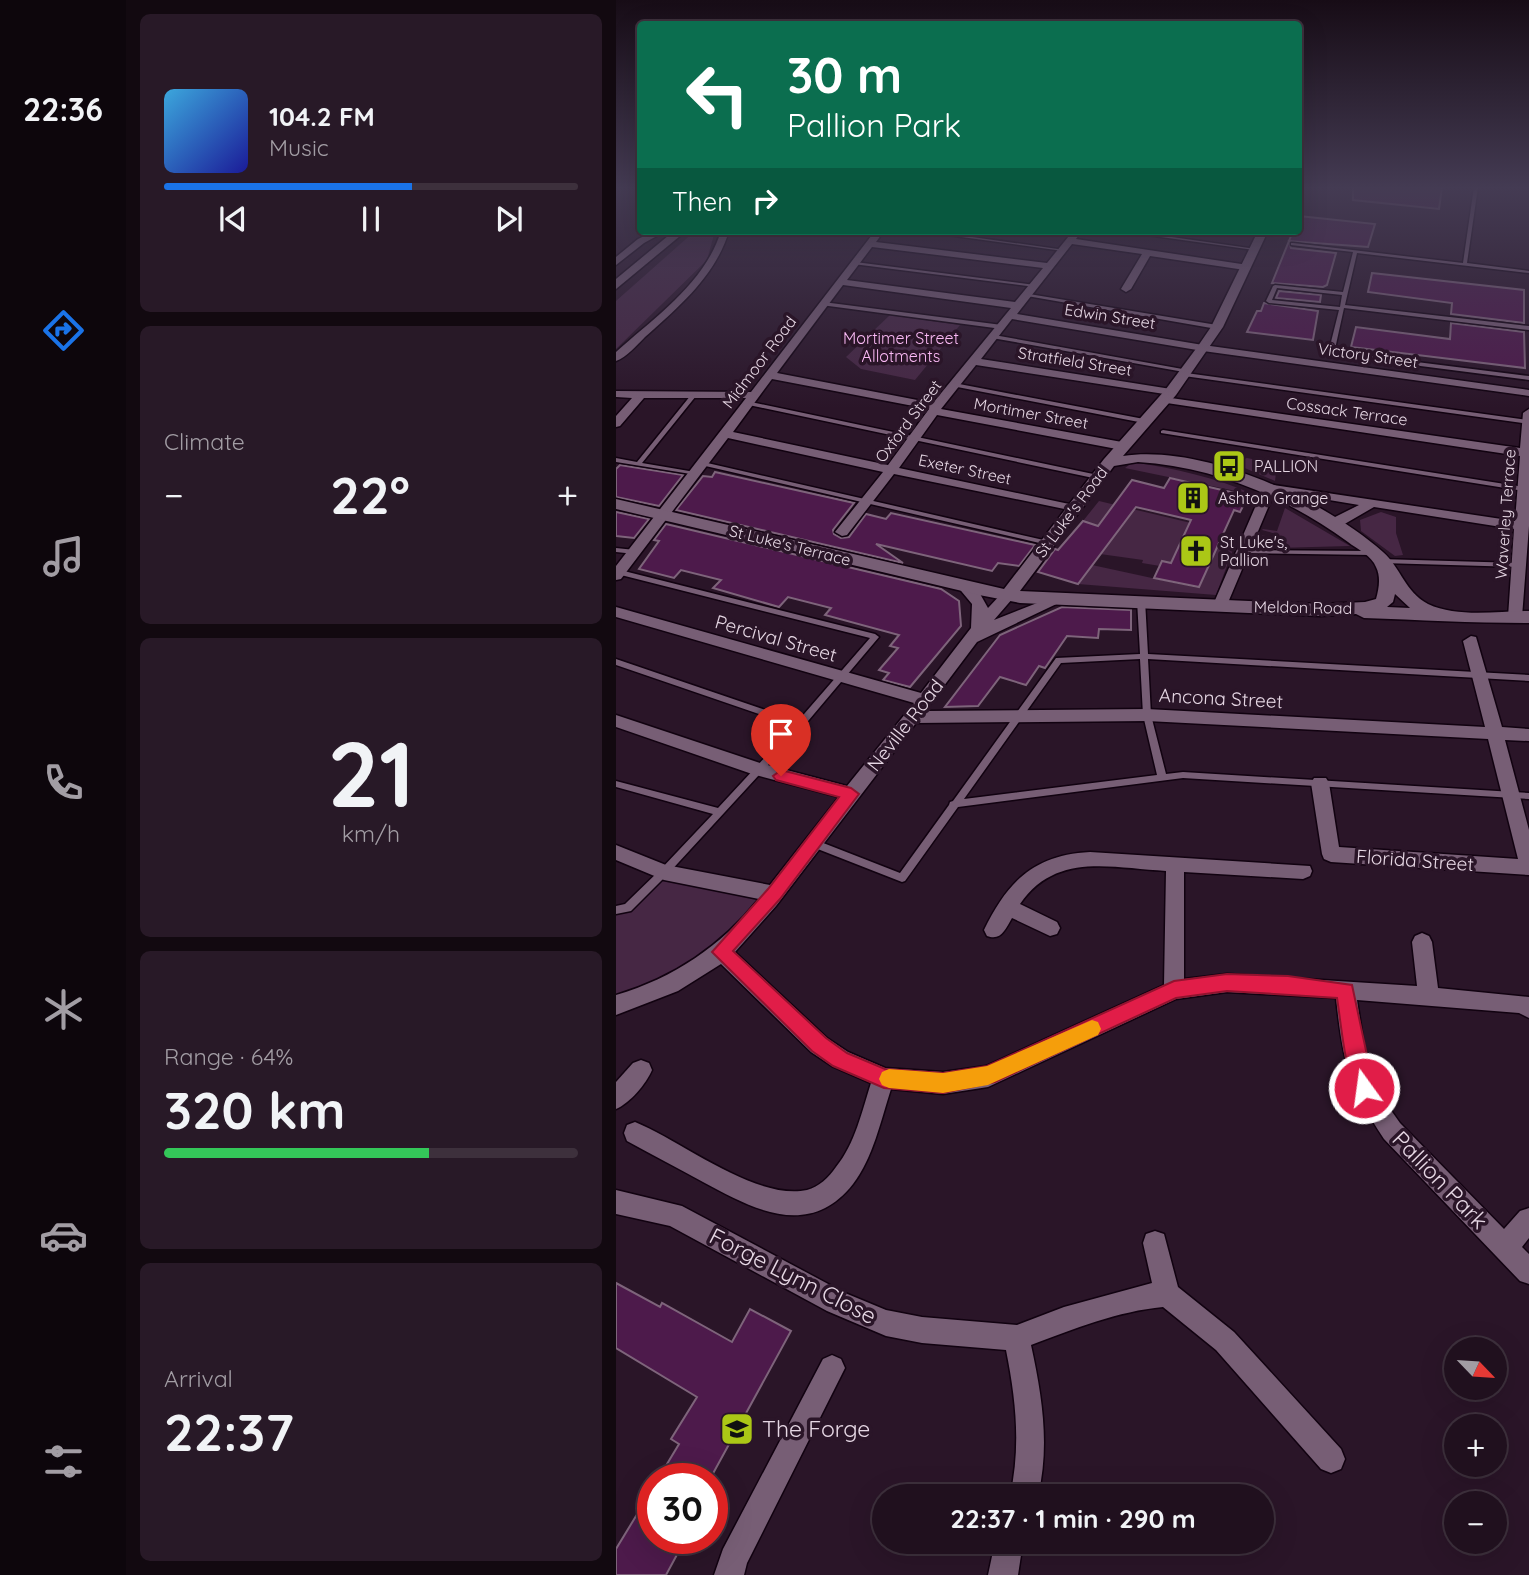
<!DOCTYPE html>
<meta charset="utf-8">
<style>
:root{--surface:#20101e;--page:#281927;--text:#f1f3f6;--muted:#a29da4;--line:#3d303c;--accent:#1a73e8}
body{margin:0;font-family:Quicksand,sans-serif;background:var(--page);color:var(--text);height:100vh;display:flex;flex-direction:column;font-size:26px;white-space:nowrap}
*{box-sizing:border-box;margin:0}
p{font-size:23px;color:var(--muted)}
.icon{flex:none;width:38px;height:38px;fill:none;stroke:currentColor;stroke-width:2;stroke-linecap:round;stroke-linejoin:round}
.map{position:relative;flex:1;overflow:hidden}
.panel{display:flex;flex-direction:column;gap:14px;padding:14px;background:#120910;width:490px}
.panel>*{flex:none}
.banner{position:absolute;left:21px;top:21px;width:665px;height:214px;border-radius:7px;box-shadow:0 7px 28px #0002,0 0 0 2px var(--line);background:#0b6e4f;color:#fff;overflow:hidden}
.needle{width:46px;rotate:115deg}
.controls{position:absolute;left:828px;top:1337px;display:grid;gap:14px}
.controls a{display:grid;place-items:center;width:63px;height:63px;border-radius:50%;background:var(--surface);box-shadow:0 7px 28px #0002,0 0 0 2px var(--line);font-size:35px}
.speed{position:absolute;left:21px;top:1463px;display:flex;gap:14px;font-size:35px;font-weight:700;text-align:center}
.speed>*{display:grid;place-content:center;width:91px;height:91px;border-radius:50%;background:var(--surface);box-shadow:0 7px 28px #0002,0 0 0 2px var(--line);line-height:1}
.speed .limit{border:10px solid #d22;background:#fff;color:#111}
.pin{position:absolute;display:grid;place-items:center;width:60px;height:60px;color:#fff;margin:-72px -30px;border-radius:50% 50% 50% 0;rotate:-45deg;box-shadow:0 0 7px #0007}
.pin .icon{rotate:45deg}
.me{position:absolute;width:77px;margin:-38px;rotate:346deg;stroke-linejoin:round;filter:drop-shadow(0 0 5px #0008)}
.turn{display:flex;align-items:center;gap:24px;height:147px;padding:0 35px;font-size:32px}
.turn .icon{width:91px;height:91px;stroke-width:2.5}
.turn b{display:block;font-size:49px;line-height:60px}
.then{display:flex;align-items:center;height:66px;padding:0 35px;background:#0003;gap:14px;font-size:26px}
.big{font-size:52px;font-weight:700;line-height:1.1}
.panel .tile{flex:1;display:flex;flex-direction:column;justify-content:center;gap:10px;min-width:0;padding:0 24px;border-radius:10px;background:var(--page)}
.panel .dial{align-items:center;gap:0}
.dial b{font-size:91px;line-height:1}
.song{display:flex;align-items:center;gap:21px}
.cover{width:84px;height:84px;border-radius:10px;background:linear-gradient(135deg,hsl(200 70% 55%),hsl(240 70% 35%))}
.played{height:7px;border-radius:4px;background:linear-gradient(90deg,var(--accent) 60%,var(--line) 60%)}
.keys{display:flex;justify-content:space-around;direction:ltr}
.heat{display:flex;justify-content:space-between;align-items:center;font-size:38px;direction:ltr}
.charge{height:10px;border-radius:5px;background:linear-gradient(90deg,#34c759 64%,var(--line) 0)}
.trip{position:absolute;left:256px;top:1484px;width:402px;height:70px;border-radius:35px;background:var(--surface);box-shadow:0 7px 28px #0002,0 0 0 2px var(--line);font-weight:700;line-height:70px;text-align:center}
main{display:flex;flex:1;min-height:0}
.tabs{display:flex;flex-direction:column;width:126px;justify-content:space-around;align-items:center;background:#0d060c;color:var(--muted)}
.tabs .icon{width:49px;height:49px}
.tabs .active{color:var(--accent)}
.tabs b{font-size:32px;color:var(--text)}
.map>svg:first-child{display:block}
.green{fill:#462744}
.building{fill:#4d1a4b;stroke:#7e647b;stroke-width:2}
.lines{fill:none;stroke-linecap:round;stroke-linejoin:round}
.lane-casing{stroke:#110210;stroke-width:3}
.street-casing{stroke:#110210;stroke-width:3}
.secondary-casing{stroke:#110210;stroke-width:3}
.lane{fill:#775e75;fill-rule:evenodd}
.street{fill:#775e75;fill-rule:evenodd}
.secondary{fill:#775e75;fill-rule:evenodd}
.route{fill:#e11d48;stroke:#92132f;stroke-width:2}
.slow{fill:#f59e0b}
.labels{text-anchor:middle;stroke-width:7;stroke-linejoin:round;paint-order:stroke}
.far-street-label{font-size:16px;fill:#e6d7e4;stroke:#2a1528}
.far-park-label{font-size:16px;fill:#fbbaf5;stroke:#2a1528}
.far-poi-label{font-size:16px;fill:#e6d7e4;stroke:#2a1528;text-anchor:start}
.street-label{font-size:19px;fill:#e6d7e4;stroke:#2a1528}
.near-street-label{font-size:23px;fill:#e6d7e4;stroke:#2a1528}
.near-poi-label{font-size:23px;fill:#e6d7e4;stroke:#2a1528;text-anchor:start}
</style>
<main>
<nav class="tabs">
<b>22:36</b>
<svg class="icon active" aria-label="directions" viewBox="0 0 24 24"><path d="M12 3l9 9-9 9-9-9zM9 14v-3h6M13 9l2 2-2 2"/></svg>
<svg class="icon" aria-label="music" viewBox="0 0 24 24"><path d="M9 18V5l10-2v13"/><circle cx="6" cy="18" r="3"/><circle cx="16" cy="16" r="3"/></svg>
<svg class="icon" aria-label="phone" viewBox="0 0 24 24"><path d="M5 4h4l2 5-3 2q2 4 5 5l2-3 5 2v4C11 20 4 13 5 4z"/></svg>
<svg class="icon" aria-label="climate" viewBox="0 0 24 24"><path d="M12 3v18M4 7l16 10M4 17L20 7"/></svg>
<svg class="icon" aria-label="car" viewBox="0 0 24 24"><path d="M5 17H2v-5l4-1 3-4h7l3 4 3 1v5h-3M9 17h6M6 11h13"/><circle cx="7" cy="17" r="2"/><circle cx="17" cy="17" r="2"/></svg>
<svg class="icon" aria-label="filters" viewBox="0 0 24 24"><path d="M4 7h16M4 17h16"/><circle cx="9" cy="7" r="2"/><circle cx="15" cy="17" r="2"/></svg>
</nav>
<section class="panel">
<div class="tile">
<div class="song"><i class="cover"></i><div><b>104.2 FM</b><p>Music</p></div></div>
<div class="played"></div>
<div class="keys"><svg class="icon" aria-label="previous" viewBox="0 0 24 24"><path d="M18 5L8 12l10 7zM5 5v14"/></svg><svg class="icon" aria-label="pause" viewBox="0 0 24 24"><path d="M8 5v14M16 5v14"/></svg><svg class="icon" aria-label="next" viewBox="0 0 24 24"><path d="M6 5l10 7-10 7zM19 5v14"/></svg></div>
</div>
<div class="tile"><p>Climate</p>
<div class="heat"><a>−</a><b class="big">22°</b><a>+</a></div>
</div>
<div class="tile dial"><b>21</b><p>km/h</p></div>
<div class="tile"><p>Range · 64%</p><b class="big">320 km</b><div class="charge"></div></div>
<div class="tile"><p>Arrival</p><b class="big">22:37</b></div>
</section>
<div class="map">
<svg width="913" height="1575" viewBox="0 0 913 1575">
<rect width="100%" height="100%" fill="#2a1528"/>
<g class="green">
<path d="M79 231H99L91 260 0 349V301Z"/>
<path d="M274 315 344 325 299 380 245 369 230 357Z"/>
<path d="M631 458 661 464 659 481 617 463Z"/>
<path d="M517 462C560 469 599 477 639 495L509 468Z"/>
<path d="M483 501 575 523 554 563 546 561 544 566 526 563 527 560 484 554 506 524 487 519 482 526 467 521Z"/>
<path d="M669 508 734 546 660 548 649 543 645 535 659 538 660 534 646 530 647 529 661 531Z"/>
<path d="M765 512 780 517V533L787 555 779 556 745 531 744 520Z"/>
<path d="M604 541 619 544 600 595 462 584 476 565 582 588Z"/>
<path d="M48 872 158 894 120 937 0 1005V910L12 908Z"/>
</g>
<g class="building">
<path d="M737 187H826L823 209 737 200Z"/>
<path d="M683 216 759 224 752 247 673 241 675 248 720 253 711 285 707 287 656 283 677 231H682Z"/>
<path d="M756 273 908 290V323L835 314 836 303 752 292Z"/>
<path d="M663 291 705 295 704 302 660 298Z"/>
<path d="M648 303 702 311 697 340 631 332 641 311H645Z"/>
<path d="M835 323 908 332 909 368 735 347 740 327 834 339Z"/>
<path d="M4 465 67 475 43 506 0 497V469Z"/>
<path d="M99 472 238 503 217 530 218 534 225 538 233 537 250 514 270 519 275 513 419 545 403 566 382 563 376 571 260 544 287 563 60 510 87 476 96 477Z"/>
<path d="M554 478 632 496 624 512 618 510 583 587 538 578 546 561 555 563 575 520 520 507 462 584 422 572 439 549 442 550 467 521 482 526 516 480 548 488Z"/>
<path d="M0 512 33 519 18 538 0 536Z"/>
<path d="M50 524 325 589 343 601 345 626 294 687 267 680 273 673 263 670 282 648 274 646 283 635 209 615 215 608 172 597 163 607 97 588 105 580 65 570 58 578 23 569 43 541 38 540Z"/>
<path d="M446 607 515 610V630L483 629 482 638 451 636 429 668 423 666 410 685 384 677 362 706 329 707 384 635Z"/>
<path d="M0 1283 44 1307 46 1303 116 1342 134 1309 175 1331 94 1479H42L63 1444 55 1439 81 1397 0 1348Z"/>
<path d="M37 1488V1538H70L50 1575H0V1549Z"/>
</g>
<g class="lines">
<defs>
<g id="lane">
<path d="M858 187H862L851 263 913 271V273L741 253 729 305 913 326V330L728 308 719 349 737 354 913 376V380L734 357 713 350 723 310 653 303 650 301 657 286 659 285 727 292 737 252 675 245V243H677L847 263ZM661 288 726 295 724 307 656 300Z"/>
<path d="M302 231H314L449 250 447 251Z"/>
<path d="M502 231H514L640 249 638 250Z"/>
<path d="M239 262 419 285 421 286 419 287 237 264V262Z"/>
<path d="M413 294 601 325 604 327 601 329 411 296V294Z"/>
<path d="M207 302 386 325 389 327 386 329 205 305V303Z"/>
<path d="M378 335 572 370 573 371 570 373 912 420 913 424 568 376 565 374 568 372 376 338 375 337Z"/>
<path d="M338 383 528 419 531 421 528 423 336 386 335 385Z"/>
<path d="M75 395 80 396 26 463 79 472 81 473V475L0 462V458L21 462Z"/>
<path d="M130 401 482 475 485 477 482 479 128 404V402Z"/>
<path d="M547 430 908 487 911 489 908 491 545 433V431Z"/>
<path d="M87 462 432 541 435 543 432 545 85 465V463Z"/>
<path d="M0 548 19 550 22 552 19 554 0 552Z"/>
<path d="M627 550 756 551 759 553 756 555 625 553V551Z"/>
<path d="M764 559 903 563 907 565 903 567 766 563 762 561Z"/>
<path d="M1 570H4L259 634 263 637 187 727 51 875 15 911 0 914V906L9 904 45 869 97 814 0 787V781L102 808 178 726 0 665V659L182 721 254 638 1 574Z"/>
<path d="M522 598H528L529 600 532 654 913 675V681L532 659 535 715 550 774 567 772 913 793V799L567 778 342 807 289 881 286 882 194 846 192 843 194 840 197 839 284 873 333 805 334 802 337 801 440 658 524 654 521 600ZM524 659 527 715 541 775 348 799 445 663Z"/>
</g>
<g id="street">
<path d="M39 231H50L28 243 0 265V257L22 239Z"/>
<path d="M105 231H113C100 275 63 307 29 337 21 345 11 357 0 361V352C39 317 89 283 105 231Z"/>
<path d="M259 231H268L260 242 431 263 457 231H466L460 239 632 265V269L629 270 534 256 515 289 510 292 505 289 526 254 456 244 401 314 587 345 913 390V396L587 351 396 319 365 359 555 389 561 392 555 395 360 365 325 409 506 442 512 446 506 450 321 415 283 468 458 505 465 509 463 512 278 474 231 535 226 536 219 532 267 472 112 438 5 579 0 580V566L130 398H28L4 426 0 427V416L16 398 0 397V391L135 392ZM256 247 427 268 399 302 231 280ZM227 285 395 308 317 403 161 373ZM156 379 313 409 272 465 117 432Z"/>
<path d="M548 397 904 448 907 413 913 409V526L906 617 899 622 892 617 898 529 758 507 720 529 713 525 719 517 743 505 659 491 611 605 604 610 599 608 597 605 647 489 638 488V482L899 521 904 456 544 402V398Z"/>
<path d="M348 581 363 592 372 608 387 592H397L399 595 397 598 378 620 439 596H449L451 599 361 642 309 711 531 709 869 727 847 641 855 636 860 637 886 727 913 729V741L889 740 913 830V875L715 862 708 859 706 854 695 783 698 778H710L713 783 723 847 902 859 872 739 531 721 300 723 160 906 119 952 211 1038 232 1052 269 1068 327 1072 370 1066 548 985 550 871C494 868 440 852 404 904L441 922 444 928 441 934 434 936 396 918C389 930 385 941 371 936L368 930C392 881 418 855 474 852L694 866 696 871 694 876 687 879 568 872V979L611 974 801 986 796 942 799 936 806 933 813 936 816 942 822 988 913 997V1018L903 1013 741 1000 749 1053 762 1092 784 1123 888 1229 904 1211 913 1208V1238L906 1247 913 1254V1284L904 1281 768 1139C732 1084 727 1063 720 998L611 992 560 999 372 1087 327 1094 275 1089C265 1120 257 1158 237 1184 193 1240 137 1209 87 1182 62 1168 36 1155 11 1141L8 1133 11 1125 19 1122C66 1141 140 1201 191 1190 203 1187 213 1177 220 1167 239 1144 246 1111 255 1083L216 1066 195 1052 105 964 62 991 0 1015V995C58 978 105 946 143 899L48 880 0 860V845L50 865 154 885 223 797 136 774 0 727V715L144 763 231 786 298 703 0 617V607L305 693 355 628 356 604 341 586Z"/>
<path d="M25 1060 33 1063 36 1070C30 1084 14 1103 0 1109V1082L17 1063Z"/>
<path d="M0 1190 66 1206 229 1293 270 1310 306 1317 401 1325 448 1307 536 1283 527 1243 530 1234 539 1231 548 1234 562 1287 618 1332 725 1449 729 1459 725 1469 715 1473 705 1469 600 1350 547 1307C503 1311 457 1329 415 1345 426 1396 434 1445 422 1496H394C405 1446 400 1400 390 1350L306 1343 270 1336 211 1311 54 1226 0 1214Z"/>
<path d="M216 1355 225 1359 229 1368 131 1563 128 1575H98L107 1549 207 1359Z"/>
<path d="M379 1542H407L402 1575H372Z"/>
</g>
<g id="secondary">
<path d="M58 231H70L0 289V279Z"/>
<path d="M642 231H652L607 327 560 395 507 456C588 444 707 499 767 552 785 568 789 592 812 604 842 618 881 611 913 611V623C857 623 804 620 748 618L740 614 704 616 404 603 363 595 0 509V499L388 589 488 459 550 389 582 346 595 327ZM522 462C599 467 670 497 732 542 741 549 756 556 760 567 765 577 763 588 760 599L749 602 704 604 404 591 498 466ZM779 594 794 608 771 607 777 602Z"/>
</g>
</defs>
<use href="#lane" class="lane-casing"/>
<use href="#street" class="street-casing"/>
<use href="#secondary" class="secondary-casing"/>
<use href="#lane" class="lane"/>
<use href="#street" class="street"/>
<use href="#secondary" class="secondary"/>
</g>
<linearGradient id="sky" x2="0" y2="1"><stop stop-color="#170c16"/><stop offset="0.46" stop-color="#443b53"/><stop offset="1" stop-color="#443b53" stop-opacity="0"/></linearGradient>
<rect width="913" height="408" fill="url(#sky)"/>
<path class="route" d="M165 770 235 788 243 794 164 899 117 951 210 1038 231 1053 269 1069 327 1073 371 1066 558 981 611 974 672 976 736 985 758 1088 755 1095 748 1098 741 1095C728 1065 726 1030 721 998L611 991 560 998 379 1082 327 1093 268 1088 217 1066 196 1051 96 952 152 889 223 797 160 780 157 776Z"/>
<path class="slow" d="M476 1020 482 1022 485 1029 482 1035 372 1085 327 1093 273 1088 266 1085 263 1079 266 1072 273 1069 327 1073 371 1066Z"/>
<defs>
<symbol id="bus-square" viewBox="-11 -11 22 22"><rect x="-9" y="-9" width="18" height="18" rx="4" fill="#abc716" stroke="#2a1528"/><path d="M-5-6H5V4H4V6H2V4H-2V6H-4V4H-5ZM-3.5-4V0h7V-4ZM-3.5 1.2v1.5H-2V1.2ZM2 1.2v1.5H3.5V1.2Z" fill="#111"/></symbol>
<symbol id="building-square" viewBox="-11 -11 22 22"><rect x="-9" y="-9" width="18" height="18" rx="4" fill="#abc716" stroke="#2a1528"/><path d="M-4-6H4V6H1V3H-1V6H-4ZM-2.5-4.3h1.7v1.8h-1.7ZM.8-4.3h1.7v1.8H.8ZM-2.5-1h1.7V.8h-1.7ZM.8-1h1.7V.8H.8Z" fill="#111"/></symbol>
<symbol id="church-square" viewBox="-11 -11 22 22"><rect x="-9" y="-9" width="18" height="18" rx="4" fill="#abc716" stroke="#2a1528"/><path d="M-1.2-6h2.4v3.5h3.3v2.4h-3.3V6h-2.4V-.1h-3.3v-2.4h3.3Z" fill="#111"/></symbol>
<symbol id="university-square" viewBox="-11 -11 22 22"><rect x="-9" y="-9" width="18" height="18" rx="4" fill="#abc716" stroke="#2a1528"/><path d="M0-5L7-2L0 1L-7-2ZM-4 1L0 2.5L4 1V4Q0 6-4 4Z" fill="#111"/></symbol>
</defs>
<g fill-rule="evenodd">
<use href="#bus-square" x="594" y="447" width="38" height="38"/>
<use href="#building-square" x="558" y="479" width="38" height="38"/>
<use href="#church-square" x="561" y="532" width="38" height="38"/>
<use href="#university-square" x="102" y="1410" width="38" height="38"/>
</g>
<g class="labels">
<g class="far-street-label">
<text transform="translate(494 316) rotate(9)" y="6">Edwin Street</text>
<text transform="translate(752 355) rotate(8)" y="6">Victory Street</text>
<text transform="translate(459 361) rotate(9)" y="6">Stratfield Street</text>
<text transform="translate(143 362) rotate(-53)" y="6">Midmoor Road</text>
<text transform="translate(731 411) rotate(8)" y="6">Cossack Terrace</text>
<text transform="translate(415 413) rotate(10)" y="6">Mortimer Street</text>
<text transform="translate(292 421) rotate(-53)" y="6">Oxford Street</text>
<text transform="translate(349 469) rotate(12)" y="6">Exeter Street</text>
<text transform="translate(455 512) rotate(-53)" y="6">St Luke's Road</text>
<text transform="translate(889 514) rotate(-86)" y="6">Waverley Terrace</text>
<text transform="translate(174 545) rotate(14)" y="6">St Luke's Terrace</text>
<text transform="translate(687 607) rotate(1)" y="6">Meldon Road</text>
</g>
<g class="far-park-label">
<text x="285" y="344">Mortimer Street<tspan x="285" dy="18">Allotments</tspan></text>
</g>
<g class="far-poi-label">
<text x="638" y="472">PALLION</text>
<text x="602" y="504">Ashton Grange</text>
<text x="604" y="548">St Luke's,<tspan x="604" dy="18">Pallion</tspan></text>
</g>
<g class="street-label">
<text transform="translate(160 638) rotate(16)" y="7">Percival Street</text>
<text transform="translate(605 698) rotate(3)" y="7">Ancona Street</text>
<text transform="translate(289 725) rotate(-52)" y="7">Neville Road</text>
<text transform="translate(799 860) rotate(4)" y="7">Florida Street</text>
</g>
<g class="near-street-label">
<text transform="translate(824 1180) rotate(46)" y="8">Pallion Park</text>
<text transform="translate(177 1276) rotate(27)" y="8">Forge Lynn Close</text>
</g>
<g class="near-poi-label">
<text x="146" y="1437">The Forge</text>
</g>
</g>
</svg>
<div class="controls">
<a><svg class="needle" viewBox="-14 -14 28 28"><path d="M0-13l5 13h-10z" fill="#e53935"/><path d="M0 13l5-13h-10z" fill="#a29da4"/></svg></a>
<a>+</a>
<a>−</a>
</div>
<div class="speed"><div class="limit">30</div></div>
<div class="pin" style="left:165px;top:776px;background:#d93025"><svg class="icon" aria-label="arrive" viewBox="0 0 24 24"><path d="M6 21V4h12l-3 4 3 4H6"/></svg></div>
<svg class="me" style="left:748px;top:1088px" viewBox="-20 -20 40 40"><circle r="17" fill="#e11d48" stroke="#fff" stroke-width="3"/><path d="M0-11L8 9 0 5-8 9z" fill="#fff"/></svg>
<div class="trip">22:37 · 1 min · 290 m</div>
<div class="banner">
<div class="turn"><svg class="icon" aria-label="left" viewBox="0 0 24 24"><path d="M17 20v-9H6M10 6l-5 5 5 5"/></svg><div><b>30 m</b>Pallion Park</div></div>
<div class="then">Then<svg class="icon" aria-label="right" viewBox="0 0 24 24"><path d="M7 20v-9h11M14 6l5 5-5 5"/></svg></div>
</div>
</div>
</main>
